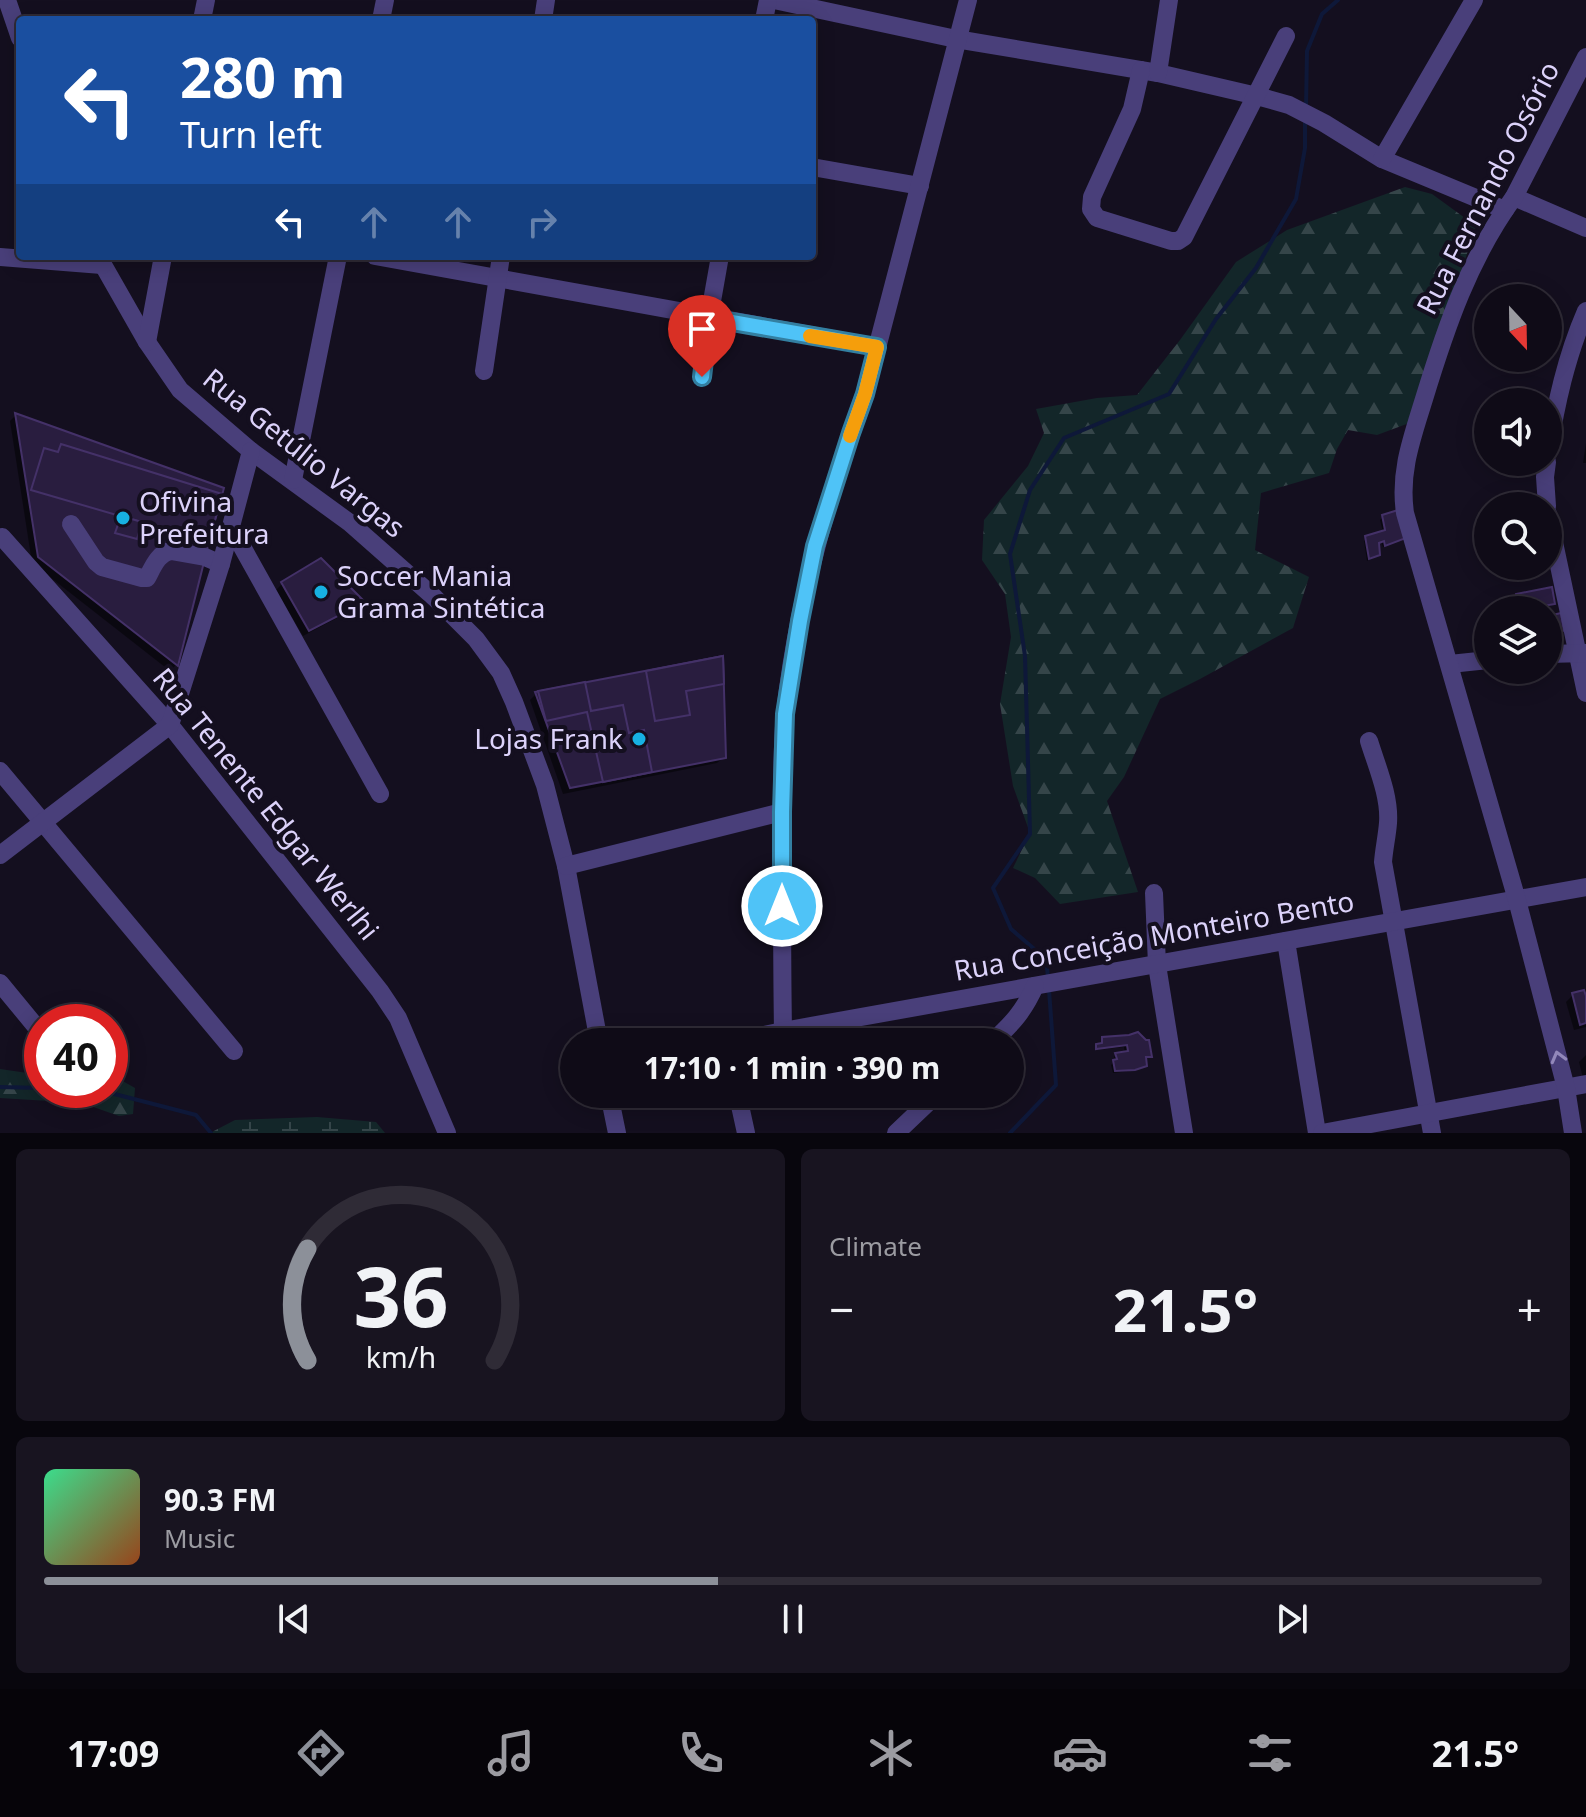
<!DOCTYPE html>
<meta charset="utf-8">
<style>
:root{--surface:#0f0b17;--page:#181420;--text:#f1f3f6;--muted:#9b9ba1;--line:#2f2b36;--accent:#8c9099}
body{margin:0;font-family:"Noto Sans",sans-serif;background:var(--page);color:var(--text);height:100vh;display:flex;flex-direction:column;font-size:30px;white-space:nowrap}
*{box-sizing:border-box;margin:0}
p{font-size:26px;color:var(--muted)}
.icon{flex:none;width:44px;height:44px;fill:none;stroke:currentColor;stroke-width:2;stroke-linecap:round;stroke-linejoin:round}
.map{position:relative;height:1133px;overflow:hidden}
.side{display:flex;flex-direction:column;gap:16px;padding:16px;background:#08060d;flex:1}
.side>*{flex:none}
.top-card{position:absolute;left:16px;top:16px;width:800px;height:244px;border-radius:8px;box-shadow:0 4px 20px #0003,0 0 0 2px var(--line);background:#1a4fa0;color:#fff;overflow:hidden}
.needle{width:52px;rotate:158deg}
.fabs{position:absolute;left:1474px;top:284px;display:grid;gap:16px}
.fabs a{display:grid;place-items:center;width:88px;height:88px;border-radius:50%;background:var(--surface);box-shadow:0 4px 20px #0003,0 0 0 2px var(--line);font-size:40px}
.speed{position:absolute;left:24px;top:1004px;display:flex;gap:16px;font-size:40px;font-weight:700;text-align:center}
.speed>*{display:grid;place-content:center;width:104px;height:104px;border-radius:50%;background:var(--surface);box-shadow:0 4px 20px #0003,0 0 0 2px var(--line);line-height:1}
.speed .limit{border:12px solid #d22;background:#fff;color:#111}
.pin{position:absolute;display:grid;place-items:center;width:68px;height:68px;color:#fff;margin:-82px -34px;border-radius:50% 50% 50% 0;rotate:-45deg;box-shadow:0 0 8px #0007}
.pin .icon{rotate:45deg}
.me{position:absolute;width:88px;margin:-44px;rotate:0deg;stroke-linejoin:round;filter:drop-shadow(0 0 6px #0008)}
.turn{display:flex;align-items:center;gap:28px;height:168px;padding:0 32px;font-size:36px}
.turn .icon{width:104px;height:104px;stroke-width:2.5}
.turn b{display:block;font-size:56px;line-height:68px}
.lanes{display:flex;align-items:center;height:76px;padding:0 32px;background:#0003;justify-content:center;gap:40px;direction:ltr}
.lanes .off{opacity:.35}
.big{font-size:60px;font-weight:700;line-height:1.1}
.side .tile{flex:1;display:flex;flex-direction:column;justify-content:center;gap:12px;min-width:0;padding:0 28px;border-radius:12px;background:var(--page)}
.side .dial{align-items:center;gap:0}
.dial svg{height:208px;overflow:visible;fill:none;stroke:var(--line);stroke-width:7;stroke-linecap:round;text-anchor:middle}
.dial text{fill:var(--text);stroke:none}
.song{display:flex;align-items:center;gap:24px}
.cover{width:96px;height:96px;border-radius:12px;background:linear-gradient(135deg,hsl(150 70% 55%),hsl(20 70% 35%))}
.played{height:8px;border-radius:4px;background:linear-gradient(90deg,var(--accent) 45%,var(--line) 45%)}
.keys{display:flex;justify-content:space-around;direction:ltr}
.heat{display:flex;justify-content:space-between;align-items:center;font-size:44px;direction:ltr}
.side .tiles{flex:1;display:grid;gap:16px;grid-template-columns:1fr 1fr}
.tile:last-child{grid-column:span 2}
.trip{position:absolute;left:560px;top:1028px;width:464px;height:80px;border-radius:40px;background:var(--surface);box-shadow:0 4px 20px #0003,0 0 0 2px var(--line);font-weight:700;line-height:80px;text-align:center}
.tabs{display:flex;height:128px;justify-content:space-around;align-items:center;background:#060409;color:var(--muted)}
.tabs .icon{width:56px;height:56px}
.tabs .active{color:var(--accent)}
.tabs b{font-size:36px;color:var(--text)}
.map>svg:first-child{display:block}
.forest{fill:url(#forest-firs)}
.wetland{fill:url(#wetland-marsh)}
.shadow{fill:#0007}
.lines{fill:none;stroke-linecap:round;stroke-linejoin:round}
.stream{stroke:#0e1839;stroke-width:4}
.building{fill:#291d3f;stroke:#443168;stroke-width:2}
.minor{stroke:#493f7a;stroke-width:18}
.oneway{stroke:#9288ba}
.route-casing{stroke:#337fa1;stroke-width:20}
.route{stroke:#4fc3f7;stroke-width:14}
.slow{stroke:#f59e0b;stroke-width:14}
.poi-dot{fill:#17b1e2;stroke:#140f1f;stroke-width:3}
.labels{text-anchor:middle;stroke-width:8;stroke-linejoin:round;paint-order:stroke}
.street-label{font-size:28px;fill:#dcd2fa;stroke:#140f1f}
.poi-label{font-size:28px;fill:#dcd2fa;stroke:#140f1f;text-anchor:start}
</style>
<div class="map">
<svg width="1586" height="1133" viewBox="0 0 1586 1133">
<defs>
<pattern id="forest-firs" width="22" height="20" patternUnits="userSpaceOnUse" patternTransform="scale(2)"><rect width="22" height="20" fill="#132629"/><path d="M5 1l3.5 6h-7zM16 11l3.5 6h-7z" fill="#354549"/></pattern>
<pattern id="wetland-marsh" width="20" height="14" patternUnits="userSpaceOnUse" patternTransform="scale(2)"><rect width="20" height="14" fill="#132629"/><path d="M1 5h8M5 5V1M11 12h8M15 12V8" fill="none" stroke="#354549"/></pattern>
</defs>
<rect width="100%" height="100%" fill="#140f1f"/>
<g class="forest">
<path d="M1405 187 1432 194 1476 226 1412 422 1377 435 1348 430 1337 449 1329 473 1261 493 1255 550 1309 577 1293 628 1200 679 1160 699 1124 777 1107 801 1138 892 1060 904 1035 878 1013 868 1030 833 1013 786 1000 704 1011 637 1005 594 982 560 984 520 1028 466 1044 433 1036 409 1097 398 1137 395 1180 340 1236 262 1287 230Z"/>
<path d="M0 1069 34 1074 42 1073V1090H110V1075H112L135 1088 133 1114 119 1116 82 1103 0 1098Z"/>
</g>
<path class="wetland" d="M317 1117 376 1122 385 1133H210L235 1120Z"/>
<g class="shadow">
<path d="M16 415 207 541 176 665 170 671 32 563 10 421Z"/>
<path d="M1586 443V463H1583Z"/>
<path d="M1383 517 1404 537 1383 547 1381 542 1377 544 1378 555 1367 561 1364 541 1366 538 1383 532 1380 520Z"/>
<path d="M282 584 362 602 356 608 303 636 276 590Z"/>
<path d="M1517 596 1553 604 1550 606 1532 610H1516L1514 598Z"/>
<path d="M536 694 724 757 717 763 563 794 530 700Z"/>
<path d="M1573 995 1586 998V1027L1574 1030 1566 1002Z"/>
<path d="M1129 1037 1150 1056 1144 1059 1145 1065 1142 1068 1130 1071 1113 1073 1111 1065 1115 1061 1114 1057 1116 1055 1125 1054 1124 1047 1098 1050V1045H1100L1103 1039Z"/>
<path d="M1586 1055V1082H1584L1579 1062Z"/>
</g>
<g class="lines">
<g class="stream">
<path d="M1306 108 1307 51 1322 14 1338 0"/>
<path d="M1048 977 1046 959 1011 929 993 888 1030 834 1025 656 1010 554 1030 490 1064 438 1169 394 1216 319 1256 268 1296 199 1305 148V120"/>
<path d="M0 1087 42 1088"/>
<path d="M99 1090 196 1115 211 1133"/>
<path d="M1010 1133 1056 1085 1049 990"/>
</g>
</g>
<g class="building">
<path d="M15 413 224 488 209 542 178 666 38 557Z"/>
<path d="M61 444 222 494 209 542 31 490 44 448 58 452Z"/>
<path d="M1398 510 1406 538 1385 546 1384 541 1379 543 1380 555 1369 559 1365 536 1385 530 1382 515Z"/>
<path d="M121 516 142 522 137 539 115 533Z"/>
<path d="M321 558 365 602 309 631 281 582Z"/>
<path d="M1552 587 1555 604 1519 610 1516 594Z"/>
<path d="M1561 613 1564 630 1557 636 1548 638V616Z"/>
<path d="M723 656 726 758 570 788 535 692Z"/>
<path d="M723 656 724 684 686 691 690 715 655 721 646 671Z"/>
<path d="M585 682 591 711 623 705 629 733 644 730 652 772 603 782 587 712 546 721 538 691Z"/>
<path d="M1584 990 1586 996V1023L1580 1025 1572 993Z"/>
<path d="M1138 1032 1146 1040H1149L1152 1057H1146L1147 1066 1135 1070 1115 1071 1113 1060 1117 1059 1115 1053 1128 1051 1127 1045 1096 1049V1044L1102 1043V1037L1129 1035Z"/>
</g>
<g class="lines">
<g class="minor">
<path d="M7 0 20 38"/>
<path d="M774 0 956 39 1158 73 1257 96 1289 105 1324 123 1382 159 1505 210"/>
<path d="M202 20 206 0"/>
<path d="M381 20 385 0"/>
<path d="M543 20 546 0"/>
<path d="M764 20 768 0"/>
<path d="M1141 70 1132 109 1092 197 1091 209 1097 218 1171 241H1178L1184 237 1286 36"/>
<path d="M1158 73 1169 0"/>
<path d="M1382 159 1474 0"/>
<path d="M812 167 920 186"/>
<path d="M1514 197 1586 228"/>
<path d="M98 256 147 342 180 390 251 451 350 523 435 598 476 639 501 673 514 702 545 785 566 866 599 1042"/>
<path d="M375 256 877 347"/>
<path d="M0 257 102 265"/>
<path d="M147 342 163 256"/>
<path d="M484 371 501 256"/>
<path d="M702 377 709 318 720 256"/>
<path d="M1548 453C1556 404 1566 357 1586 311"/>
<path d="M293 480 338 256"/>
<path d="M1547 506 1545 477 1547 462"/>
<path d="M1548 514 1586 693"/>
<path d="M71 524 96 562 102 567 142 578H147C153 567 158 553 171 551L205 557 221 564"/>
<path d="M231 527 380 794"/>
<path d="M2 537 170 725 380 991 398 1018 447 1133"/>
<path d="M1548 654 1586 653"/>
<path d="M1450 664 1488 660"/>
<path d="M1369 741C1377 767 1390 796 1388 823 1387 836 1384 849 1383 862L1432 1133"/>
<path d="M0 771 234 1051"/>
<path d="M0 855 170 725 221 564 251 451"/>
<path d="M566 866 782 812"/>
<path d="M1154 893 1157 965 1184 1133"/>
<path d="M1286 941 1317 1133"/>
<path d="M0 983 42 1034"/>
<path d="M783 1031C782 970 782 909 782 847 782 803 781 757 785 713 797 603 827 497 865 394L968 0"/>
<path d="M732 1042 783 1031 1586 887"/>
<path d="M992 1042C1012 1024 1024 1011 1035 986"/>
<path d="M609 1094 617 1133"/>
<path d="M739 1101 746 1133"/>
<path d="M896 1133 937 1094"/>
<path d="M1322 1133 1586 1084"/>
<path d="M1573 1133 1566 1088 1517 900 1405 513C1399 472 1412 438 1424 399 1446 327 1469 259 1514 197L1586 57"/>
</g>
</g>
<defs><path id="oneway-chevron" d="M-2-3.5L2.5 0L-2 3.5" fill="none" stroke-width="1.6" stroke-linecap="round" stroke-linejoin="round" transform="scale(2)"/></defs>
<use class="oneway" href="#oneway-chevron" transform="translate(1558 1057) rotate(-105)"/>
<g class="lines">
<defs>
<path id="route" d="M702 377 709 318 877 347 865 394 851 433 815 546 800 621 785 714 782 812V906"/>
</defs>
<use href="#route" class="route-casing"/>
<use href="#route" class="route"/>
<path class="slow" d="M810 336 877 347 865 394 850 436"/>
</g>
<g class="poi-dot">
<circle cx="123" cy="518" r="8"/>
<circle cx="321" cy="592" r="8"/>
<circle cx="639" cy="739" r="8"/>
</g>
<g class="labels">
<g class="street-label">
<text transform="translate(1488 188) rotate(-63)" y="10">Rua Fernando Osório</text>
<text transform="translate(304 453) rotate(39)" y="10">Rua Getúlio Vargas</text>
<text transform="translate(266 804) rotate(51)" y="10">Rua Tenente Edgar Werlhi</text>
<text transform="translate(1154 936) rotate(-10)" y="10">Rua Conceição Monteiro Bento</text>
</g>
<g class="poi-label">
<text x="139" y="512">Ofivina<tspan x="139" dy="32">Prefeitura</tspan></text>
<text x="337" y="586">Soccer Mania<tspan x="337" dy="32">Grama Sintética</tspan></text>
<text x="623" y="749" text-anchor="end">Lojas Frank</text>
</g>
</g>
</svg>
<div class="fabs">
<a><svg class="needle" viewBox="-14 -14 28 28"><path d="M0-13l5 13h-10z" fill="#e53935"/><path d="M0 13l5-13h-10z" fill="#9b9ba1"/></svg></a>
<a><svg class="icon" aria-label="sound" viewBox="0 0 24 24"><path d="M4 9h4l5-4v14l-5-4H4zM17 9q2 3 0 6"/></svg></a>
<a><svg class="icon" aria-label="search" viewBox="0 0 24 24"><circle cx="10" cy="10" r="6"/><path d="M15 15l6 6"/></svg></a>
<a><svg class="icon" aria-label="layers" viewBox="0 0 24 24"><path d="M12 4l9 5-9 5-9-5zM3 14l9 5 9-5"/></svg></a>
</div>
<div class="speed"><div class="limit">40</div></div>
<div class="pin" style="left:702px;top:377px;background:#d93025"><svg class="icon" aria-label="arrive" viewBox="0 0 24 24"><path d="M6 21V4h12l-3 4 3 4H6"/></svg></div>
<svg class="me" style="left:782px;top:906px" viewBox="-20 -20 40 40"><circle r="17" fill="#4fc3f7" stroke="#fff" stroke-width="3"/><path d="M0-11L8 9 0 5-8 9z" fill="#fff"/></svg>
<div class="trip">17:10 · 1 min · 390 m</div>
<div class="top-card">
<div class="turn"><svg class="icon" aria-label="left" viewBox="0 0 24 24"><path d="M17 20v-9H6M10 6l-5 5 5 5"/></svg><div><b>280 m</b>Turn left</div></div>
<div class="lanes"><svg class="icon" aria-label="left" viewBox="0 0 24 24"><path d="M17 20v-9H6M10 6l-5 5 5 5"/></svg><svg class="icon off" aria-label="ahead" viewBox="0 0 24 24"><path d="M12 20V5M6 11l6-6 6 6"/></svg><svg class="icon off" aria-label="ahead" viewBox="0 0 24 24"><path d="M12 20V5M6 11l6-6 6 6"/></svg><svg class="icon off" aria-label="right" viewBox="0 0 24 24"><path d="M7 20v-9h11M14 6l5 5-5 5"/></svg></div>
</div>
</div>
<section class="side">
<div class="tiles">
<div class="tile dial"><svg viewBox="0 0 100 80">
<path d="M14 69A42 42 0 1 1 86 69"/>
<path d="M14 69A42 42 0 0 1 14 26" stroke="#8c9099"/>
<text x="50" y="56" font-size="32" font-weight="700">36</text>
<text x="50" y="72" font-size="11">km/h</text>
</svg></div>
<div class="tile"><p>Climate</p>
<div class="heat"><a>−</a><b class="big">21.5°</b><a>+</a></div>
</div>
<div class="tile">
<div class="song"><i class="cover"></i><div><b>90.3 FM</b><p>Music</p></div></div>
<div class="played"></div>
<div class="keys"><svg class="icon" aria-label="previous" viewBox="0 0 24 24"><path d="M18 5L8 12l10 7zM5 5v14"/></svg><svg class="icon" aria-label="pause" viewBox="0 0 24 24"><path d="M8 5v14M16 5v14"/></svg><svg class="icon" aria-label="next" viewBox="0 0 24 24"><path d="M6 5l10 7-10 7zM19 5v14"/></svg></div>
</div>
</div>
</section>
<nav class="tabs">
<b>17:09</b>
<svg class="icon active" aria-label="directions" viewBox="0 0 24 24"><path d="M12 3l9 9-9 9-9-9zM9 14v-3h6M13 9l2 2-2 2"/></svg>
<svg class="icon" aria-label="music" viewBox="0 0 24 24"><path d="M9 18V5l10-2v13"/><circle cx="6" cy="18" r="3"/><circle cx="16" cy="16" r="3"/></svg>
<svg class="icon" aria-label="phone" viewBox="0 0 24 24"><path d="M5 4h4l2 5-3 2q2 4 5 5l2-3 5 2v4C11 20 4 13 5 4z"/></svg>
<svg class="icon" aria-label="climate" viewBox="0 0 24 24"><path d="M12 3v18M4 7l16 10M4 17L20 7"/></svg>
<svg class="icon" aria-label="car" viewBox="0 0 24 24"><path d="M5 17H2v-5l4-1 3-4h7l3 4 3 1v5h-3M9 17h6M6 11h13"/><circle cx="7" cy="17" r="2"/><circle cx="17" cy="17" r="2"/></svg>
<svg class="icon" aria-label="filters" viewBox="0 0 24 24"><path d="M4 7h16M4 17h16"/><circle cx="9" cy="7" r="2"/><circle cx="15" cy="17" r="2"/></svg>
<b>21.5°</b>
</nav>
